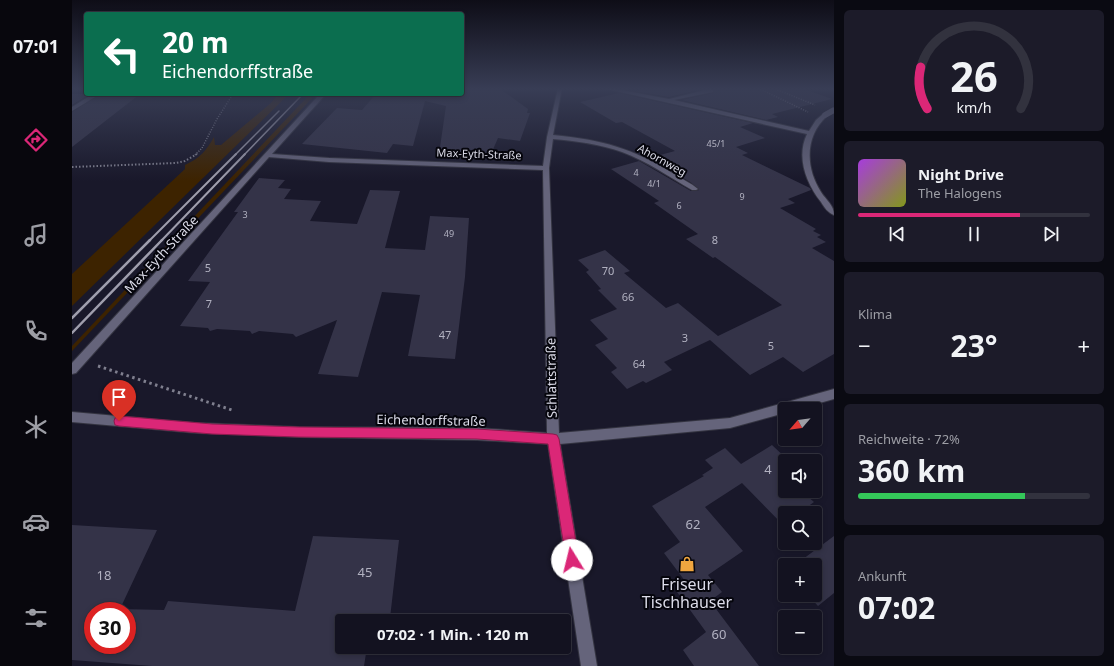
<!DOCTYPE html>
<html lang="de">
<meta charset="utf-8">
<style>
:root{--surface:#131220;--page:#1c1b29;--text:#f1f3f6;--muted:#9d9ea5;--line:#32323e;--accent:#db2777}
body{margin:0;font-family:"Noto Sans",sans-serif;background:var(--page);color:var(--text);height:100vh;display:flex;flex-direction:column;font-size:15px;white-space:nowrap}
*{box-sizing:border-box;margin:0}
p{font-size:13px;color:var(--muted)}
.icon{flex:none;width:22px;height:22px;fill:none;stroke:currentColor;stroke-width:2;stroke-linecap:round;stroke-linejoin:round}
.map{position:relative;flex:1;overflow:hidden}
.sheet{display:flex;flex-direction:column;gap:10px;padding:10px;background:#0a0a12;width:280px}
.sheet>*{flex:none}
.guide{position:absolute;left:12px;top:12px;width:380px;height:84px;border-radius:4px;box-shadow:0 2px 6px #0003,0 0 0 1px var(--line);background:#0b6e4f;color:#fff;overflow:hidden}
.needle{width:26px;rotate:242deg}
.buttons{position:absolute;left:706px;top:402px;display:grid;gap:8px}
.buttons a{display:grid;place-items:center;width:44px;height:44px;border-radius:4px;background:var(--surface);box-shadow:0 2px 6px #0003,0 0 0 1px var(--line);font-size:20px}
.speed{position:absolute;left:12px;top:602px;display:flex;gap:8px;font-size:20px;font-weight:700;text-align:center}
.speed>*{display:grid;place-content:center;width:52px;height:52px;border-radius:50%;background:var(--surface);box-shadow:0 2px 6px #0003,0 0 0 1px var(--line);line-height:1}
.speed .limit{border:6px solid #d22;background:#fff;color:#111}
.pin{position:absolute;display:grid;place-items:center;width:34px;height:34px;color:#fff;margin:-41px -17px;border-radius:50% 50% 50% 0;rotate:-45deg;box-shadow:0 0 4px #0007}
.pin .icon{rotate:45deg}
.me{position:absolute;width:44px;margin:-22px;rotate:351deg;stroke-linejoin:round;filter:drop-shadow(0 0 3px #0008)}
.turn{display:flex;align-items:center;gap:14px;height:84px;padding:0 12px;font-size:18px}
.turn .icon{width:52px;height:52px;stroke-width:2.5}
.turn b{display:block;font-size:28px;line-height:34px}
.big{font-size:30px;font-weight:700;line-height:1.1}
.sheet .widget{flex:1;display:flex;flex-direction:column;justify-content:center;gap:6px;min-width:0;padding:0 14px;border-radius:6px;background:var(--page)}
.sheet .dial{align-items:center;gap:0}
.dial svg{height:104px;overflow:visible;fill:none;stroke:var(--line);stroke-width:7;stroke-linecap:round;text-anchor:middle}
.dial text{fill:var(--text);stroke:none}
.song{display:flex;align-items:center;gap:12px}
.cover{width:48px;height:48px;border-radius:6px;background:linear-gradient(135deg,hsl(280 70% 55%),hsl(70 70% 35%))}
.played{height:4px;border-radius:2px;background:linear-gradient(90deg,var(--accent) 70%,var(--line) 70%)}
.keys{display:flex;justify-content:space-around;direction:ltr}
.heat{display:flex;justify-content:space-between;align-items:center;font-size:22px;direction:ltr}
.charge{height:6px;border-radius:3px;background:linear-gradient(90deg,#34c759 72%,var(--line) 0)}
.trip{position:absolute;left:263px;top:614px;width:236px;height:40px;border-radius:4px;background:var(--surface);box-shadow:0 2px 6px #0003,0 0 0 1px var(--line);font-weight:700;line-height:40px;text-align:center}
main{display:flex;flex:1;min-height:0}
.tab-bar{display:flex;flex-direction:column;width:72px;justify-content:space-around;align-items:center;background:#08070d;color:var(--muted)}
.tab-bar .icon{width:28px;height:28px}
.tab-bar .on{color:var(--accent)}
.tab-bar b{font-size:18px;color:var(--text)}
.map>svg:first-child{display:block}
.green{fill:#3d2300}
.building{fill:#343348;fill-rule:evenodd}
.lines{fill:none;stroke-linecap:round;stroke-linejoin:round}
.minor-casing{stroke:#343441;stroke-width:2}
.path-far2{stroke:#7f7f8e;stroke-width:1.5;stroke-dasharray:1 1.5;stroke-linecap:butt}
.path-far1{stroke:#7f7f8e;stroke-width:2;stroke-dasharray:1.5 2;stroke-linecap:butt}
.path{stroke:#7f7f8e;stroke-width:3;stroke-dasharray:2.5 3.5;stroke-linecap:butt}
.minor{fill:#65647b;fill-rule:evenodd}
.rail-far2{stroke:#9f9ead;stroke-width:1.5}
.rail-far1{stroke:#9f9ead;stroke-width:2}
.rail{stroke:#9f9ead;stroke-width:2.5}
.minor-bridge-casing{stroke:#343441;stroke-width:6;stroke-linecap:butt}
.minor-bridge{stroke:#65647b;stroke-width:5.5}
.route{fill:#db2777;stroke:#8e194d}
.labels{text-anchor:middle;stroke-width:4;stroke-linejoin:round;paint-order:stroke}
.far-number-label{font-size:9px;fill:#b2b2c1}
.far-street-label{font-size:11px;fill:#dcdce9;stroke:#05050c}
.number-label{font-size:11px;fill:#b2b2c1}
.street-label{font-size:13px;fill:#dcdce9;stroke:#05050c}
.near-number-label{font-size:13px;fill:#b2b2c1}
.near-poi-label{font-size:16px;fill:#dcdce9;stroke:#05050c}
</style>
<main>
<nav class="tab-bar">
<b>07:01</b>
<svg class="icon on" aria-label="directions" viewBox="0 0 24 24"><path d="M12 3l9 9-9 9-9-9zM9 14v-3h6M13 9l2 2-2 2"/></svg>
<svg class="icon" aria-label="music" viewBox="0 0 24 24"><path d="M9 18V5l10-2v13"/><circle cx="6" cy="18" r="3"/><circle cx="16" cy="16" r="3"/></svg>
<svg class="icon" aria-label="phone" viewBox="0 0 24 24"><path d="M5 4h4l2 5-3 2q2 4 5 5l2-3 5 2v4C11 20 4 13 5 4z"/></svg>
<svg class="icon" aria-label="climate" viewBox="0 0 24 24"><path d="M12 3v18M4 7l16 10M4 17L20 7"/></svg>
<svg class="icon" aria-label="car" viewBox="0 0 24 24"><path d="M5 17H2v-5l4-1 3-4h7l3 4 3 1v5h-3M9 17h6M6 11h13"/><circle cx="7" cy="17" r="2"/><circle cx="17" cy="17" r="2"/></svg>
<svg class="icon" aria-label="filters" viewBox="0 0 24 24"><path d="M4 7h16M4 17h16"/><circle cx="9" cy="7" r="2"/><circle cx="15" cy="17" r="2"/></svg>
</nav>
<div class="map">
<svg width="762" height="666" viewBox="0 0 762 666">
<rect width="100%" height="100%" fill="#19182a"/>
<g class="green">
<path d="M206 94H217L0 306V274L113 169V165C128 158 134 151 142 137L143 145H149L199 103Z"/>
<path d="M238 94H244L0 351V346Z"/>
</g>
<g class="building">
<path d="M390 88H427L456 109 455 113H458L448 141 426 138 419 154 397 151 394 157 367 154 374 106 353 101 341 146 321 144 315 153 230 144 265 108 290 110 304 94H390Z"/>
<path d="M574 88H635L597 97 561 91Z"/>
<path d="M642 88H729L760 99 700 114 706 117 694 120 609 100 641 93Z"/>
<path d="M547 93 681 123 668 127 693 138 664 147 676 153 670 155 738 188 739 190 716 199 723 203 708 208 744 229 741 231 749 235 745 237 754 242 740 248 762 261V354L731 372 711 357 678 375 638 340 592 362 600 370 574 383 571 381 555 389 539 372 545 368 523 345 536 339 518 320 545 309 526 290 529 289 514 272 517 270 506 260 533 250 558 271 552 273 594 308 606 303 646 336 710 305 643 257 641 258 614 239 626 234 582 203 587 201 539 169 567 161 619 191 627 190 618 182 577 158 603 151 550 122 544 123 508 102Z"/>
<path d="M0 94H18L0 105Z"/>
<path d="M29 94H68L0 147V112Z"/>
<path d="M187 178 213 180 206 188 219 189 212 199 249 201 238 221 285 224 298 190 328 191 313 248 353 250 358 216 397 218 393 277 383 359 336 356 348 295 310 292 286 377 246 374 265 320 224 337 221 334 187 331 180 334 178 331 145 329 138 331 136 328 108 326 138 282 116 281 166 212H162Z"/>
<path d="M700 445 717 461H713V491H739L734 495 742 502 727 513H713V527L670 483 633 507 671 551 636 575 650 592 638 601 687 666H622L611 650 634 632 605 592 616 585 592 553 608 542 580 506 632 476 630 475 641 468 633 460 653 448 669 464Z"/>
<path d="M0 525 85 530 48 609 92 610 96 601 223 611 241 536 327 540 318 618 299 617 298 621H270V647H295L292 666H80L0 660ZM21 611H55V645H21Z"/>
<path d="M762 536V593L746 606 736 595H743V565H723Z"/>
</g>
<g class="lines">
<defs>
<g id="minor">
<path d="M486 88H490L481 135C531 140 560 148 602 174 610 179 619 183 626 189L624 190H620C597 177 575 161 550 152 528 144 504 141 481 139L477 168 487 433 658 418 762 389V399L726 409H713V413L658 428 488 444 525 666H509L476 444 405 440 227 437 125 433 0 422V412L125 423 227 427 405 428 475 433 471 170 257 162 197 157 4 373 0 374V363L248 94H254L200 154 257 158 471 166 475 137Z"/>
<path d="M530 88H539L597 99 641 88V92L602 100 737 131 744 120 751 114H755V116C733 136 733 167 749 192 754 200 762 205 762 215 756 213 752 207 749 202 734 183 724 157 735 134Z"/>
<path d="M21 94H28L0 111V107Z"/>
</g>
</defs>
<use href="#minor" class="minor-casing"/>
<g class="path-far2">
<path d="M686 88 736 112"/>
<path d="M701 88 743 105"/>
<path d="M123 155 130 148 145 119 161 94"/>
</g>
<path class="path-far1" d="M0 167 104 163 113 161 125 154"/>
<path class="path" d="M26 366 160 410"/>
<use href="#minor" class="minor"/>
<g class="rail-far2">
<path d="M163 155 207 111"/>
<path d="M172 155 231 94"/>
</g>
<g class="rail-far1">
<path d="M77 241 164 154"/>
<path d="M89 241 173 154"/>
</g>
<g class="rail">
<path d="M0 318 78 240"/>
<path d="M0 333 90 240"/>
</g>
<defs>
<path id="minor-bridge" d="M753 115 762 110"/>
</defs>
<use href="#minor-bridge" class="minor-bridge-casing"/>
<use href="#minor-bridge" class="minor-bridge"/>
</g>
<linearGradient id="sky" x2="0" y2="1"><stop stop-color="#0e0d17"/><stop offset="0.49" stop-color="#383d55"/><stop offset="1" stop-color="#383d55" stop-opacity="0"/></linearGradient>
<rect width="762" height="181" fill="url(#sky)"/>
<path class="route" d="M47 416 140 424 226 427 405 429 481 434 485 435 487 439 507 560 505 565 500 567 496 565 494 560 476 444 405 439 226 437 140 434 47 426 43 425 42 421 43 418Z"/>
<defs>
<symbol id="shop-bare" viewBox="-9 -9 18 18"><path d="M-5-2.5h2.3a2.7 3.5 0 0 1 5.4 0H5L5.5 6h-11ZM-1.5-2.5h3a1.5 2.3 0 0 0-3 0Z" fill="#f0a63f" stroke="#05050c" stroke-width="2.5" paint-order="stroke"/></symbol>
</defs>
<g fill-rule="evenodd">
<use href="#shop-bare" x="604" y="553" width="22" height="22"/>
</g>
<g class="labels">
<g class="far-number-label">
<text x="644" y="147">45/1</text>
<text x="564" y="176">4</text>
<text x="582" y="187">4/1</text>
<text x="670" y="200">9</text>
<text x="607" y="209">6</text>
<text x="173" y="218">3</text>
<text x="377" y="237">49</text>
</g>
<g class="far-street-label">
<text transform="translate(407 154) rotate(2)" y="4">Max-Eyth-Straße</text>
<text transform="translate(590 160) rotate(29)" y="4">Ahornweg</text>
</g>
<g class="number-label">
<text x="643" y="244">8</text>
<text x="136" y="272">5</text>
<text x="536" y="275">70</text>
<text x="556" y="301">66</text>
<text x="137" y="308">7</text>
<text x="373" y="339">47</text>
<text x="613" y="342">3</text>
<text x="699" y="350">5</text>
<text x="567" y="368">64</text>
</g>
<g class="street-label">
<text transform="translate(89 254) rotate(-47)" y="5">Max-Eyth-Straße</text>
<text transform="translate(479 378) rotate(-91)" y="5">Schlattstraße</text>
<text transform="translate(359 420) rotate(1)" y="5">Eichendorffstraße</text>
</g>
<g class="near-number-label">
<text x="696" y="474">4</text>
<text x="621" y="529">62</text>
<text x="293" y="577">45</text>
<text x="32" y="580">18</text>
<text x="647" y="639">60</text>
</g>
<g class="near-poi-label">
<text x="615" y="590">Friseur<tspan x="615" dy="18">Tischhauser</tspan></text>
</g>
</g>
</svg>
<div class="buttons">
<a><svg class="needle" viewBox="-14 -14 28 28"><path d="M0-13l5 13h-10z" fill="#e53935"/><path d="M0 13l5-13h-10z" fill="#9d9ea5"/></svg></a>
<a><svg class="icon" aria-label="sound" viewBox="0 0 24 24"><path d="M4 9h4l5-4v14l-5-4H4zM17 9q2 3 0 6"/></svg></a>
<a><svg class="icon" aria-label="search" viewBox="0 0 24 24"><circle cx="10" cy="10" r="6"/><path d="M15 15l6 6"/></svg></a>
<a>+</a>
<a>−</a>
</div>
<div class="speed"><div class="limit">30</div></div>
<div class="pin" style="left:47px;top:421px;background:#d93025"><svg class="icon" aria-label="arrive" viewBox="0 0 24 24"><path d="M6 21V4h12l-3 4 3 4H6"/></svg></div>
<svg class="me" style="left:500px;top:560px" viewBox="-20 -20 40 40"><circle r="19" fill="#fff"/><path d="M0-13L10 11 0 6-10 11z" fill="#db2777"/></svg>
<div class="trip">07:02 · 1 Min. · 120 m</div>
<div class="guide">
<div class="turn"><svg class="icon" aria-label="left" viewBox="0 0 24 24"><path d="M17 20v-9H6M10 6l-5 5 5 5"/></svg><div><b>20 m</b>Eichendorffstraße</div></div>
</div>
</div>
<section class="sheet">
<div class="widget dial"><svg viewBox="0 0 100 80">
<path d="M14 69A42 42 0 1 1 86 69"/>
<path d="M14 69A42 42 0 0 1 9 37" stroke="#db2777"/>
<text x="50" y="56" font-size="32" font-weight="700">26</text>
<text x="50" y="72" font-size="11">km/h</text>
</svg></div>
<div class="widget">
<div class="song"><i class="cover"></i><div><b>Night Drive</b><p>The Halogens</p></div></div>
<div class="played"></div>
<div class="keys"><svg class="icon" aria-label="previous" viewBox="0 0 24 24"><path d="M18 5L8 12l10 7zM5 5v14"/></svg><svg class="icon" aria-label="pause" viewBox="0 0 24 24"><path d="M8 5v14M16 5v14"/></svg><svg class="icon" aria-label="next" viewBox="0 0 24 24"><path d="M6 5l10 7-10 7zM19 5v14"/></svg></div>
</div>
<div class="widget"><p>Klima</p>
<div class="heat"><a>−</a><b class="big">23°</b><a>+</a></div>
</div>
<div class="widget"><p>Reichweite · 72%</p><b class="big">360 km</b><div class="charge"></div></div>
<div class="widget"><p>Ankunft</p><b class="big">07:02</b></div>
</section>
</main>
